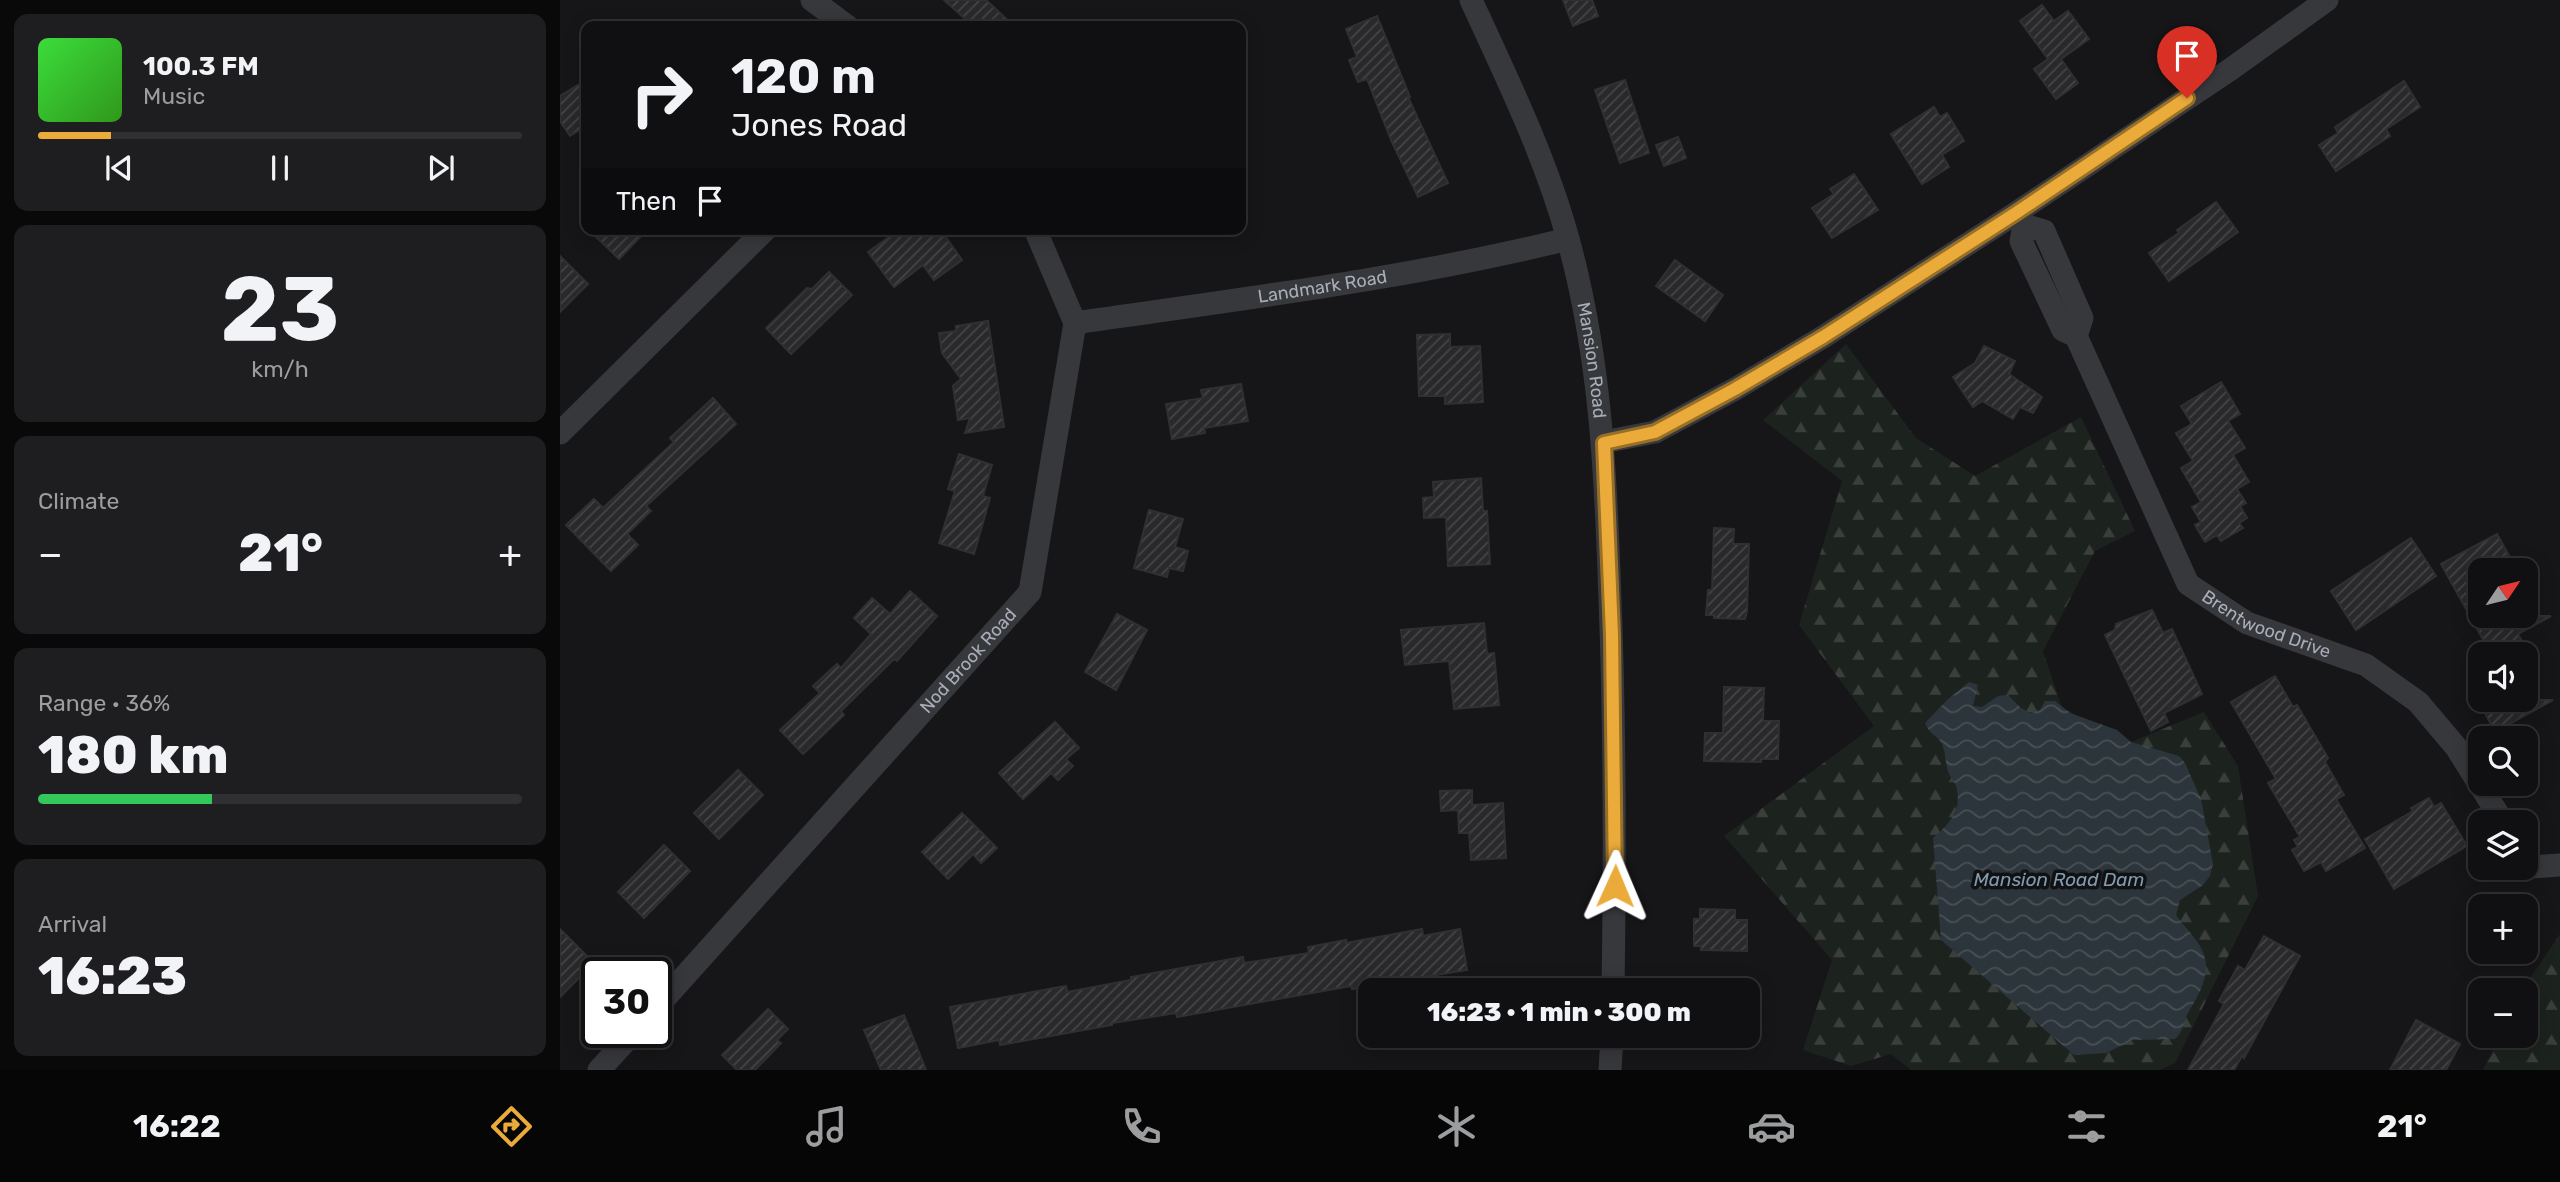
<!DOCTYPE html>
<meta charset="utf-8">
<style>
:root{--surface:#101012;--page:#1e1e20;--text:#f1f3f6;--muted:#9c9d9f;--line:#303032;--accent:#eaab3b}
body{margin:0;font-family:Rubik,sans-serif;background:var(--page);color:var(--text);height:100vh;display:flex;flex-direction:column;font-size:26px;white-space:nowrap}
*{box-sizing:border-box;margin:0}
p{font-size:23px;color:var(--muted)}
.icon{flex:none;width:38px;height:38px;fill:none;stroke:currentColor;stroke-width:2;stroke-linecap:round;stroke-linejoin:round}
.map{position:relative;flex:1;overflow:hidden}
.sheet{display:flex;flex-direction:column;gap:14px;padding:14px;background:#09090a;width:560px}
.sheet>*{flex:none}
.banner{position:absolute;left:21px;top:21px;width:665px;height:214px;border-radius:14px;box-shadow:0 4px 18px #0003,0 0 0 2px var(--line);background:#101012;color:var(--text);overflow:hidden}
.needle{width:46px;rotate:55deg}
.fabs{position:absolute;left:1908px;top:558px;display:grid;gap:14px}
.fabs a{display:grid;place-items:center;width:70px;height:70px;border-radius:14px;background:var(--surface);box-shadow:0 4px 18px #0003,0 0 0 2px var(--line);font-size:35px}
.speed{position:absolute;left:21px;top:957px;display:flex;gap:14px;font-size:35px;font-weight:700;text-align:center}
.speed>*{display:grid;place-content:center;width:91px;height:91px;border-radius:50%;background:var(--surface);box-shadow:0 4px 18px #0003,0 0 0 2px var(--line);line-height:1}
.speed .limit{border:4px solid #111;border-radius:10px;background:#fff;color:#111}
.pin{position:absolute;display:grid;place-items:center;width:60px;height:60px;color:#fff;margin:-72px -30px;border-radius:50% 50% 50% 0;rotate:-45deg;box-shadow:0 0 7px #0007}
.pin .icon{rotate:45deg}
.me{position:absolute;width:77px;margin:-38px;rotate:1deg;stroke-linejoin:round;filter:drop-shadow(0 0 5px #0008)}
.turn{display:flex;align-items:center;gap:24px;height:147px;padding:0 35px;font-size:32px}
.turn .icon{width:91px;height:91px;stroke-width:2.5}
.turn b{display:block;font-size:49px;line-height:60px}
.then{display:flex;align-items:center;height:66px;padding:0 35px;background:#0003;gap:14px;font-size:26px}
.big{font-size:52px;font-weight:800;line-height:1.1}
.sheet .tile{flex:1;display:flex;flex-direction:column;justify-content:center;gap:10px;min-width:0;padding:0 24px;border-radius:14px;background:var(--page)}
.sheet .dial{align-items:center;gap:0}
.dial b{font-size:91px;line-height:1}
.song{display:flex;align-items:center;gap:21px}
.cover{width:84px;height:84px;border-radius:10px;background:linear-gradient(135deg,hsl(120 70% 55%),hsl(110 70% 35%))}
.played{height:7px;border-radius:4px;background:linear-gradient(90deg,var(--accent) 15%,var(--line) 15%)}
.keys{display:flex;justify-content:space-around;direction:ltr}
.heat{display:flex;justify-content:space-between;align-items:center;font-size:38px;direction:ltr}
.charge{height:10px;border-radius:5px;background:linear-gradient(90deg,#34c759 36%,var(--line) 0)}
.trip{position:absolute;left:798px;top:978px;width:402px;height:70px;border-radius:14px;background:var(--surface);box-shadow:0 4px 18px #0003,0 0 0 2px var(--line);font-weight:800;line-height:70px;text-align:center}
.tab-bar{display:flex;height:112px;justify-content:space-around;align-items:center;background:#060607;color:var(--muted)}
.tab-bar .icon{width:49px;height:49px}
.tab-bar .selected{color:var(--accent)}
.tab-bar b{font-size:32px;color:var(--text)}
main{display:flex;flex:1;min-height:0}
.map>svg:first-child{display:block}
.forest{fill:url(#forest-firs)}
.water{fill:url(#water-waves)}
.building{fill:url(#building-hatch);stroke:#303034;stroke-width:2}
.lines{fill:none;stroke-linecap:round;stroke-linejoin:round}
.minor{stroke:#37383c;stroke-width:23}
.route-casing{stroke:#986f26;stroke-width:18}
.route{stroke:#eaab3b;stroke-width:12}
.labels{text-anchor:middle;stroke-width:7;stroke-linejoin:round;paint-order:stroke}
.street-label{font-size:18px;fill:#a8adb7;stroke:#111113}
.water-label{font-size:19px;font-style:italic;fill:#819cb1;stroke:#111113}
</style>
<main>
<section class="sheet">
<div class="tile">
<div class="song"><i class="cover"></i><div><b>100.3 FM</b><p>Music</p></div></div>
<div class="played"></div>
<div class="keys"><svg class="icon" aria-label="previous" viewBox="0 0 24 24"><path d="M18 5L8 12l10 7zM5 5v14"/></svg><svg class="icon" aria-label="pause" viewBox="0 0 24 24"><path d="M8 5v14M16 5v14"/></svg><svg class="icon" aria-label="next" viewBox="0 0 24 24"><path d="M6 5l10 7-10 7zM19 5v14"/></svg></div>
</div>
<div class="tile dial"><b>23</b><p>km/h</p></div>
<div class="tile"><p>Climate</p>
<div class="heat"><a>−</a><b class="big">21°</b><a>+</a></div>
</div>
<div class="tile"><p>Range · 36%</p><b class="big">180 km</b><div class="charge"></div></div>
<div class="tile"><p>Arrival</p><b class="big">16:23</b></div>
</section>
<div class="map">
<svg width="2000" height="1070" viewBox="0 0 2000 1070">
<defs>
<pattern id="forest-firs" width="22" height="20" patternUnits="userSpaceOnUse" patternTransform="scale(1.75)"><rect width="22" height="20" fill="#1c221d"/><path d="M5 1l3.5 6h-7zM16 11l3.5 6h-7z" fill="#3a3f3c"/></pattern>
<pattern id="water-waves" width="16" height="10" patternUnits="userSpaceOnUse" patternTransform="scale(1.75)"><rect width="16" height="10" fill="#2c353b"/><path d="M0 5q4-4 8 0t8 0" fill="none" stroke="#485055"/></pattern>
<pattern id="building-hatch" width="6" height="6" patternUnits="userSpaceOnUse" patternTransform="scale(1.75)"><rect width="6" height="6" fill="#29292c"/><path d="M-1 1l2-2M0 6l6-6M5 7l2-2" fill="none" stroke="#454548"/></pattern>
</defs>
<rect width="100%" height="100%" fill="#161618"/>
<g class="forest">
<path d="M1286 344 1356 438 1415 476 1521 417 1575 531 1535 551 1483 651 1502 708 1571 742 1644 712 1678 766 1698 896 1615 1063 1600 1070H1351L1331 1054 1291 1066 1243 1050 1272 960 1164 836 1314 726 1239 625 1282 481 1203 420Z"/>
<path d="M2000 934V1070H1923L1939 1036H1965V990H1962Z"/>
</g>
<path class="water" d="M1409 682 1418 685 1413 706 1422 707 1438 696 1448 695 1461 708 1471 713 1480 710 1485 701H1495L1510 713 1557 730 1571 742 1619 756 1625 763 1641 799 1653 864 1650 876 1643 885 1620 900 1616 915C1624 927 1640 941 1644 955 1651 974 1639 995 1629 1011 1623 1021 1625 1030 1615 1039L1573 1040 1546 1053 1514 1055 1381 940 1373 838C1389 825 1403 809 1396 786 1394 781 1390 777 1388 771 1385 763 1386 753 1382 744 1377 734 1371 737 1365 723L1387 700Z"/>
<g class="building">
<path d="M384 0H426L454 26H413Z"/>
<path d="M1003 0H1032L1038 16 1013 26Z"/>
<path d="M1482 5 1494 21 1508 11 1529 39 1501 59 1518 83 1496 99 1474 69 1488 59 1460 21Z"/>
<path d="M817 16 850 97H848L888 183 858 197 831 140 807 79 798 82 789 60 797 57 786 29Z"/>
<path d="M26 80V126L10 136 0 121V96Z"/>
<path d="M1065 80 1089 153 1060 163 1035 90Z"/>
<path d="M1844 81 1860 107 1826 129 1830 136 1776 171 1759 145 1778 133 1775 127Z"/>
<path d="M1374 107 1380 117 1387 113 1404 141 1382 155 1389 167 1362 184 1331 134Z"/>
<path d="M1118 137 1126 158 1104 166 1096 145Z"/>
<path d="M1294 174 1318 210 1272 238 1252 208 1274 194 1270 189Z"/>
<path d="M1656 202 1678 232 1609 281 1589 253 1619 233 1617 230Z"/>
<path d="M28 229H88L59 259Z"/>
<path d="M340 229H380L402 260 374 280 363 265 334 287 308 252Z"/>
<path d="M0 256 28 284 0 312Z"/>
<path d="M1115 260 1163 295 1145 321 1096 286Z"/>
<path d="M269 272 292 295 231 354 206 328 247 288 252 289Z"/>
<path d="M428 321 444 427 405 433 410 418 398 420 393 386 401 379 382 353 379 333 396 331V326Z"/>
<path d="M890 334V347L920 346 923 402 885 404V396H859L857 335Z"/>
<path d="M1424 346 1455 361 1449 374 1482 397 1473 413 1460 407 1453 419 1422 401 1413 407 1393 377 1415 363Z"/>
<path d="M1661 382 1680 414 1668 421 1685 448 1673 455 1689 482 1677 489 1686 503 1680 506 1687 518 1679 523 1683 528 1661 541 1657 535 1645 542 1635 525 1641 522 1632 507 1641 502 1621 468 1633 461 1616 433 1632 424 1621 406Z"/>
<path d="M681 384 688 421 644 428 645 433 612 439 606 404 643 398 641 390Z"/>
<path d="M153 398 176 424 86 506 91 511 67 534 78 545 51 571 6 525 34 499 43 508 114 442 110 438Z"/>
<path d="M399 454 432 465 423 496 430 498 414 554 379 543 395 491 388 489Z"/>
<path d="M921 478 923 511H927L930 564 888 566 886 517 864 518 863 498 874 497 873 482Z"/>
<path d="M589 510 623 519 615 547 628 551 623 571 609 568 607 577 574 568Z"/>
<path d="M1154 528 1174 529 1173 544H1189L1187 611 1185 619 1154 618V615H1146L1148 590H1152Z"/>
<path d="M1937 534 1957 570H1920V616H1991L1958 634 1969 654H1931L1881 564Z"/>
<path d="M1851 538 1876 576 1796 630 1771 591Z"/>
<path d="M350 591 377 616 337 661 334 659 281 711 284 715 243 754 220 730 260 693 253 686 277 664 281 668 311 634 294 618 312 598 330 614Z"/>
<path d="M1592 610 1603 633 1612 629 1642 694 1604 713 1608 722 1591 731 1545 635 1555 630 1556 624Z"/>
<path d="M557 614 587 630 556 690 525 672Z"/>
<path d="M924 623 927 654 934 653 939 705 894 709 889 661 845 665 841 630Z"/>
<path d="M1715 676 1733 707 1737 705 1768 758 1765 762 1784 795 1776 799 1805 848 1766 871 1761 862 1744 871 1732 850 1738 847 1734 840 1740 837 1708 783 1716 779 1671 702Z"/>
<path d="M1164 687 1204 688 1203 721H1219L1218 759H1201V762L1144 761 1145 733H1163Z"/>
<path d="M1918 700H1993L1935 732Z"/>
<path d="M495 722 519 748 506 759 513 766 498 780 491 773 463 799 439 773Z"/>
<path d="M178 770 203 795 159 839 134 813Z"/>
<path d="M912 790V805L943 803 946 858 911 860 909 833H899L898 810 881 811 880 791Z"/>
<path d="M1869 798 1874 807 1881 803 1907 846 1834 889 1805 839 1853 811 1851 808Z"/>
<path d="M402 813 437 848 421 863 413 854 388 879 362 852Z"/>
<path d="M104 845 130 871 84 918 58 892Z"/>
<path d="M1140 909 1175 910V920H1187V951L1141 950V946H1134V919H1140Z"/>
<path d="M0 929 34 963 0 997Z"/>
<path d="M862 929 863 936 900 929 907 970 792 989 791 986 617 1017 616 1013 552 1023V1025L440 1045 439 1040 398 1048 390 1007 506 986 507 992 571 980V977L683 957 684 963 749 953 748 947 786 940V943Z"/>
<path d="M1704 936 1740 956 1684 1058 1682 1056 1674 1070H1628L1664 1004 1659 1001 1678 966 1685 970Z"/>
<path d="M208 1009 228 1029 217 1040 221 1043 195 1070H177L162 1055Z"/>
<path d="M344 1015 366 1070H321L304 1030Z"/>
<path d="M1856 1020 1900 1044 1886 1070H1830Z"/>
</g>
<g class="lines">
<g class="minor">
<path d="M252 0 287 26"/>
<path id="s1" d="M911 0C946 76 986 158 1008 239 1041 358 1046 478 1050 600 1055 730 1055 860 1053 990"/>
<path d="M1457 214 1464 225 1484 231 1522 318 1516 336"/>
<path id="s2" d="M1464 225 1461 241 1503 330 1516 336 1628 584 1687 623 1806 665 1858 702 1896 747 1943 822"/>
<path id="s3" d="M515 323C680 299 846 279 1008 239"/>
<path d="M0 433 206 229"/>
<path d="M1043 442 1095 432 1175 389 1263 337 1456 213 1671 69 1767 0"/>
<path d="M1965 858 1971 867 2000 865"/>
<path id="s4" d="M96 1008 470 592 515 323 475 229"/>
<path d="M39 1070 74 1032"/>
<path d="M1050 1070 1052 1036"/>
</g>
</g>
<g class="lines">
<defs>
<path id="route" d="M1055 886 1052 635 1044 443 1095 432 1175 389 1263 337 1456 213 1627 98"/>
</defs>
<use href="#route" class="route-casing"/>
<use href="#route" class="route"/>
</g>
<g class="labels">
<g class="street-label">
<text dy="6" stroke="none"><textPath href="#s3" startOffset="250">Landmark Road</textPath></text>
<text dy="6" stroke="none"><textPath href="#s1" startOffset="382">Mansion Road</textPath></text>
<text dy="6" stroke="none"><textPath href="#s2" startOffset="490">Brentwood Drive</textPath></text>
<text dy="6" stroke="none"><textPath href="#s4" startOffset="467">Nod Brook Road</textPath></text>
</g>
<g class="water-label">
<text x="1499" y="886">Mansion Road Dam</text>
</g>
</g>
</svg>
<div class="fabs">
<a><svg class="needle" viewBox="-14 -14 28 28"><path d="M0-13l5 13h-10z" fill="#e53935"/><path d="M0 13l5-13h-10z" fill="#9c9d9f"/></svg></a>
<a><svg class="icon" aria-label="sound" viewBox="0 0 24 24"><path d="M4 9h4l5-4v14l-5-4H4zM17 9q2 3 0 6"/></svg></a>
<a><svg class="icon" aria-label="search" viewBox="0 0 24 24"><circle cx="10" cy="10" r="6"/><path d="M15 15l6 6"/></svg></a>
<a><svg class="icon" aria-label="layers" viewBox="0 0 24 24"><path d="M12 4l9 5-9 5-9-5zM3 14l9 5 9-5"/></svg></a>
<a>+</a>
<a>−</a>
</div>
<div class="speed"><div class="limit">30</div></div>
<div class="pin" style="left:1627px;top:98px;background:#d93025"><svg class="icon" aria-label="arrive" viewBox="0 0 24 24"><path d="M6 21V4h12l-3 4 3 4H6"/></svg></div>
<svg class="me" style="left:1055px;top:886px" viewBox="-20 -20 40 40"><path d="M0-17L14 15 0 8-14 15z" fill="#eaab3b" stroke="#fff" stroke-width="4"/></svg>
<div class="trip">16:23 · 1 min · 300 m</div>
<div class="banner">
<div class="turn"><svg class="icon" aria-label="right" viewBox="0 0 24 24"><path d="M7 20v-9h11M14 6l5 5-5 5"/></svg><div><b>120 m</b>Jones Road</div></div>
<div class="then">Then<svg class="icon" aria-label="arrive" viewBox="0 0 24 24"><path d="M6 21V4h12l-3 4 3 4H6"/></svg></div>
</div>
</div>
</main>
<nav class="tab-bar">
<b>16:22</b>
<svg class="icon selected" aria-label="directions" viewBox="0 0 24 24"><path d="M12 3l9 9-9 9-9-9zM9 14v-3h6M13 9l2 2-2 2"/></svg>
<svg class="icon" aria-label="music" viewBox="0 0 24 24"><path d="M9 18V5l10-2v13"/><circle cx="6" cy="18" r="3"/><circle cx="16" cy="16" r="3"/></svg>
<svg class="icon" aria-label="phone" viewBox="0 0 24 24"><path d="M5 4h4l2 5-3 2q2 4 5 5l2-3 5 2v4C11 20 4 13 5 4z"/></svg>
<svg class="icon" aria-label="climate" viewBox="0 0 24 24"><path d="M12 3v18M4 7l16 10M4 17L20 7"/></svg>
<svg class="icon" aria-label="car" viewBox="0 0 24 24"><path d="M5 17H2v-5l4-1 3-4h7l3 4 3 1v5h-3M9 17h6M6 11h13"/><circle cx="7" cy="17" r="2"/><circle cx="17" cy="17" r="2"/></svg>
<svg class="icon" aria-label="filters" viewBox="0 0 24 24"><path d="M4 7h16M4 17h16"/><circle cx="9" cy="7" r="2"/><circle cx="15" cy="17" r="2"/></svg>
<b>21°</b>
</nav>
